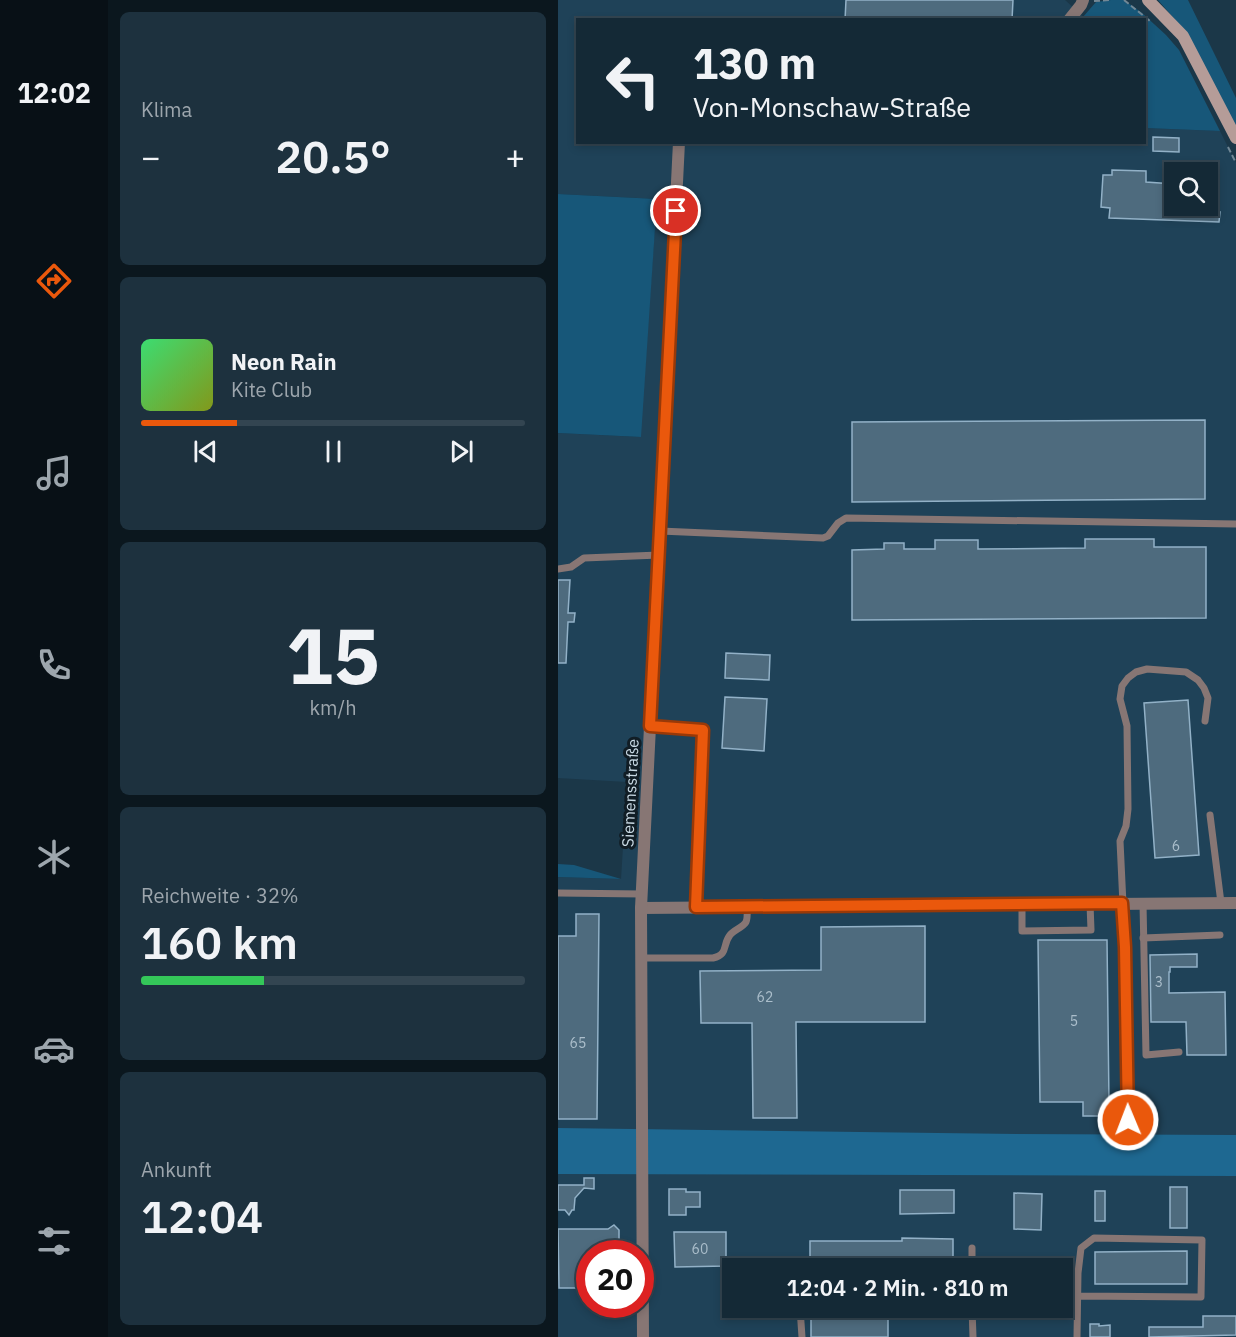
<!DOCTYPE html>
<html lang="de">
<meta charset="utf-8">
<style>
:root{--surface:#142936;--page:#1d313e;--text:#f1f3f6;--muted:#9da6ad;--line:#334551;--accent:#ea580c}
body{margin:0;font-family:"IBM Plex Sans",sans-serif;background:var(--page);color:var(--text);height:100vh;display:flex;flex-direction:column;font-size:22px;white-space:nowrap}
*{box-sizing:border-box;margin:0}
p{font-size:20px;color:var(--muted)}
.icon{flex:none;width:33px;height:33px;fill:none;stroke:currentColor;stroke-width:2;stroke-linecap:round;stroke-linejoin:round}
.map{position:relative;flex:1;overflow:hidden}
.side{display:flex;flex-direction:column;gap:12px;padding:12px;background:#0b171e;width:450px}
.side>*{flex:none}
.banner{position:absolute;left:18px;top:18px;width:570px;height:126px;border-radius:0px;box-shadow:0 3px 9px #0003,0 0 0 2px var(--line);background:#142936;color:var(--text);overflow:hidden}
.buttons{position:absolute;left:606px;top:162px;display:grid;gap:12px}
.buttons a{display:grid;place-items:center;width:54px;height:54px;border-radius:0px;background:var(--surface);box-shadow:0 3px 9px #0003,0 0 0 2px var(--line);font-size:30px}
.speed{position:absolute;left:18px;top:1240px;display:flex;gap:12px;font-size:30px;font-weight:700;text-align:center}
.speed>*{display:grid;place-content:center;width:78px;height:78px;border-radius:50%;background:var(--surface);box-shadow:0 3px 9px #0003,0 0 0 2px var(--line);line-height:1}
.speed .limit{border:9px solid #d22;background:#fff;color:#111}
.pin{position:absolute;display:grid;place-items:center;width:51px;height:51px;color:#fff;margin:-26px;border:3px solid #fff;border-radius:50%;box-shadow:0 2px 6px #0007}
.me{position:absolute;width:66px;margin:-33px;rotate:359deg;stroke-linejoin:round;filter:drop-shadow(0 0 4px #0008)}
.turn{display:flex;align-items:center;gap:21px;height:126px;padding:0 18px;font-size:27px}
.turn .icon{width:78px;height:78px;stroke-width:2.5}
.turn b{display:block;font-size:42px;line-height:51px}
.big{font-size:45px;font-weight:600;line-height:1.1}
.side .tile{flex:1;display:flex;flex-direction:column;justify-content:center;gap:9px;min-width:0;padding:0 21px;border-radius:9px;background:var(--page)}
.side .dial{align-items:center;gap:0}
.dial b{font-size:78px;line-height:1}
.song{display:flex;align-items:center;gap:18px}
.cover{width:72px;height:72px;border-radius:9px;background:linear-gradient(135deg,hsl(140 70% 55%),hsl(70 70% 35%))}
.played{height:6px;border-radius:3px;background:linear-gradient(90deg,var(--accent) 25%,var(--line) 25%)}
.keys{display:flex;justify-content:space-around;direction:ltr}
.heat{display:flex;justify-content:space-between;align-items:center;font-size:33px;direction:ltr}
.charge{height:9px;border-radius:4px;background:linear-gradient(90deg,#34c759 32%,var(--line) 0)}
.trip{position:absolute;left:164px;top:1258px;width:351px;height:60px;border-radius:0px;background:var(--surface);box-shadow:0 3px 9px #0003,0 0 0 2px var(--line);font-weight:600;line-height:60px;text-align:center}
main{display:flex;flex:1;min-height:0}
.tabs{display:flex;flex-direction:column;width:108px;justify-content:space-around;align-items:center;background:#081016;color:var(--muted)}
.tabs .icon{width:42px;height:42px}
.tabs .active{color:var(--accent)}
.tabs b{font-size:27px;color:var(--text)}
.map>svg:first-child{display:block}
.built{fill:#1f4258;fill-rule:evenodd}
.green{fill:#175779}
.forest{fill:#1e6891}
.building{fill:#4e6b7e;stroke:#92b1c7;stroke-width:1.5}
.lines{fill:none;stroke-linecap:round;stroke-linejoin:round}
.path{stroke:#728896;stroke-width:2;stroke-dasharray:6 3;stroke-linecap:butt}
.lane{stroke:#877674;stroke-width:7}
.street{stroke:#877674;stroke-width:12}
.secondary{stroke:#b59c98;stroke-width:12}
.route-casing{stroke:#983908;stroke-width:15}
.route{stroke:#ea580c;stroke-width:10}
.labels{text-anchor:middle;stroke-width:6;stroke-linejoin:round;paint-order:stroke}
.number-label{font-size:14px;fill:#abbecb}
.street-label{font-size:16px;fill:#cadae5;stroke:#111d25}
</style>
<main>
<nav class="tabs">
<b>12:02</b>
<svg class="icon active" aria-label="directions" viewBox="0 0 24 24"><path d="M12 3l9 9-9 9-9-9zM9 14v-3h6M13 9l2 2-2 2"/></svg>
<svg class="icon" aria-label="music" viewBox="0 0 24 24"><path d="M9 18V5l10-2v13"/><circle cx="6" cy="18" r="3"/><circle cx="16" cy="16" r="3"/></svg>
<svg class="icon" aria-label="phone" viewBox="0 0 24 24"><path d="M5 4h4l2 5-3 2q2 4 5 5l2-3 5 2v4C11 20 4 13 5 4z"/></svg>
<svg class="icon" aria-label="climate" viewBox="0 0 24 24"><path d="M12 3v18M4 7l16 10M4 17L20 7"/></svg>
<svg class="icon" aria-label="car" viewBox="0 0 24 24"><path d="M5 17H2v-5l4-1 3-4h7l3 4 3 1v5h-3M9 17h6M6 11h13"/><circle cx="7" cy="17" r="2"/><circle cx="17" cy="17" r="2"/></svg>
<svg class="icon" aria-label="filters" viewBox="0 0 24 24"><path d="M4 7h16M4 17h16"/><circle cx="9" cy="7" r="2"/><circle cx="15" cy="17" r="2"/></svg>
</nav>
<section class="side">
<div class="tile"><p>Klima</p>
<div class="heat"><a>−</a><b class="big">20.5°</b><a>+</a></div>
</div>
<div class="tile">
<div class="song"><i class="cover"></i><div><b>Neon Rain</b><p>Kite Club</p></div></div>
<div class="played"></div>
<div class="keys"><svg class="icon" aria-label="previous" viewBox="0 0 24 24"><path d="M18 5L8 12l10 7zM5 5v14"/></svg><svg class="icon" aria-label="pause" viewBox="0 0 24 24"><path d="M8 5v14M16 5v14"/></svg><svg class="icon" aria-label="next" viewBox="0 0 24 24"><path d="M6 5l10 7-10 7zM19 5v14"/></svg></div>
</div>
<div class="tile dial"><b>15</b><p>km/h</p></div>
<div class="tile"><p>Reichweite · 32%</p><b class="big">160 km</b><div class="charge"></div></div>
<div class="tile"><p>Ankunft</p><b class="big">12:04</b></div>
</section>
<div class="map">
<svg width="678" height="1337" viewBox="0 0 678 1337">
<rect width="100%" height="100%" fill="#1b3748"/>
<path class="built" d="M0 0H507L528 19 20 20V142H586L587 128 662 131 678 163V1337H0V877L63 879 69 782 0 778V433L82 437 99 199 0 194ZM616 172H650V206H616ZM32 1254H82V1305H32ZM174 1269H504V1308H174Z"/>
<g class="green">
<path d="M553 0H566L584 13 608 35 621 50 662 131 587 128 586 20H528L525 17 538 2Z"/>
<path d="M600 0H630L678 98V130L626 30Z"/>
<path d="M0 194 99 199 83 437 0 433Z"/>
<path d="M0 864 16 865 63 879 0 877Z"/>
</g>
<path class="forest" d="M0 1128 459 1134 678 1135V1176L0 1174Z"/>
<g class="building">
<path d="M288 0H455L454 20H287Z"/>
<path d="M595 137 621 138V152L595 151Z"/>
<path d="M554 170 588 171V182L616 184V206H650V197L659 198 658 212H662L661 222 551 218 552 208 543 207 545 175H554Z"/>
<path d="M647 420V499L294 502V422Z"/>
<path d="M527 539H596V547H648V618L294 620V550L326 549V543H346V549H377V540H420V549L527 548Z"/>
<path d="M0 580H12L10 613H17L16 622H10L8 663H0Z"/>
<path d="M168 653 212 655 211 680 167 678Z"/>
<path d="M167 697 209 699 206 751 164 748Z"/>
<path d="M630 700 641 855 597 858 586 703Z"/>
<path d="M18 914H41L39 1119H0V936H18Z"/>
<path d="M367 926V1022H238L239 1118H195L194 1023H143L142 971 263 970V927Z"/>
<path d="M480 940H549L551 1102H549V1116H525V1102H482Z"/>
<path d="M639 954V967H612V972H611V993L667 992 668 1055H629L628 1022H593L592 955Z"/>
<path d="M26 1178H36V1189L26 1188 17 1198 16 1210H14L11 1215 7 1210H0V1185H26Z"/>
<rect x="612" y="1187" width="17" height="41"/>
<path d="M111 1189H128V1192H142V1207H128V1215H111Z"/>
<path d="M342 1190H396V1213L342 1214Z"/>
<rect x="537" y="1191" width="10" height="30"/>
<path d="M456 1193 484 1194 483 1230 456 1229Z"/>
<path d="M56 1225 61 1230V1240L63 1242 61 1244V1254H32V1288H1L0 1229H50Z"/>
<path d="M116 1232H168V1266L117 1267Z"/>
<path d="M344 1238 395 1239V1263H330V1269H252V1241H344Z"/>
<path d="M629 1251V1284H537V1252Z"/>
<rect x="253" y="1308" width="77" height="29"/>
<path d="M645 1316H678V1335L591 1337V1327H645Z"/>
<path d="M532 1324H541V1326L552 1325V1337H532Z"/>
</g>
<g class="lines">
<g class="path">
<path d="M566 0 592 21"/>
<path d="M536 1 553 0"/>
<path d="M670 147 678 163"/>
</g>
<g class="lane">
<path d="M102 531 265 538 270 536 280 523 288 518 678 524"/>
<path d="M0 569 13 567 26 558 101 555"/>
<path d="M92 726 145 730 138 907"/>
<path d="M652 815 663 903"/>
<path d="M0 893 84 894"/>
<path d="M585 903 588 1055 621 1052"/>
<path d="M464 904V931L533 930 532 904"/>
<path d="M585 938 662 935"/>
<path d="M83 958H155C171 954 164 945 172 935 176 930 184 928 188 922 190 917 189 912 189 907"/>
<path d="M570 1120 567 947 562 841 568 826 570 809 569 726 562 699 564 686 570 678 578 672 589 669 628 672 640 680 646 688 650 698 647 721"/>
<path d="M414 1248V1269"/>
<path d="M242 1308 244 1337"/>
<path d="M414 1308 415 1337"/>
<path d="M519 1337 520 1273 523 1248 536 1238 644 1240 643 1297 519 1296"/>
</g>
<g class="street">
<path d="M511 20 523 5 525 0"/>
<path d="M83 908 678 903"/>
<path d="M85 1337 83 908 121 142"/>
</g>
<path class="secondary" d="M590 0 625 36 678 138"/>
</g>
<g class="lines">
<defs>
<path id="route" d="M118 211 92 726 145 730 138 907 564 903 567 947 570 1120"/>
</defs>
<use href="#route" class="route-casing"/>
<use href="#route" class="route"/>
</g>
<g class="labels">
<g class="number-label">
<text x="618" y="851">6</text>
<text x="601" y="987">3</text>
<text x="207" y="1002">62</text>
<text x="516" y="1026">5</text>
<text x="20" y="1048">65</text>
<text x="142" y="1254">60</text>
</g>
<g class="street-label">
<text transform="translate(72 793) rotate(-87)" y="6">Siemensstraße</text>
</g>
</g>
</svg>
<div class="buttons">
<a><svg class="icon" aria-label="search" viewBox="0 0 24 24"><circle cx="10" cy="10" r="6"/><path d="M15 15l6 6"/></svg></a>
</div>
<div class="speed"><div class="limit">20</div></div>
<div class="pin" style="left:118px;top:211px;background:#d93025"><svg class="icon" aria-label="arrive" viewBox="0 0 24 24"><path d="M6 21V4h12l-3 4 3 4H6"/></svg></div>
<svg class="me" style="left:570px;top:1120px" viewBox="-20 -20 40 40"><circle r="17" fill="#ea580c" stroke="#fff" stroke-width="3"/><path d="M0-11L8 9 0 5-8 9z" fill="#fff"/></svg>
<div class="trip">12:04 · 2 Min. · 810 m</div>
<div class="banner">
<div class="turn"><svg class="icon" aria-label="left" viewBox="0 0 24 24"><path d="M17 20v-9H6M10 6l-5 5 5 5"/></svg><div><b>130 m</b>Von-Monschaw-Straße</div></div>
</div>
</div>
</main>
